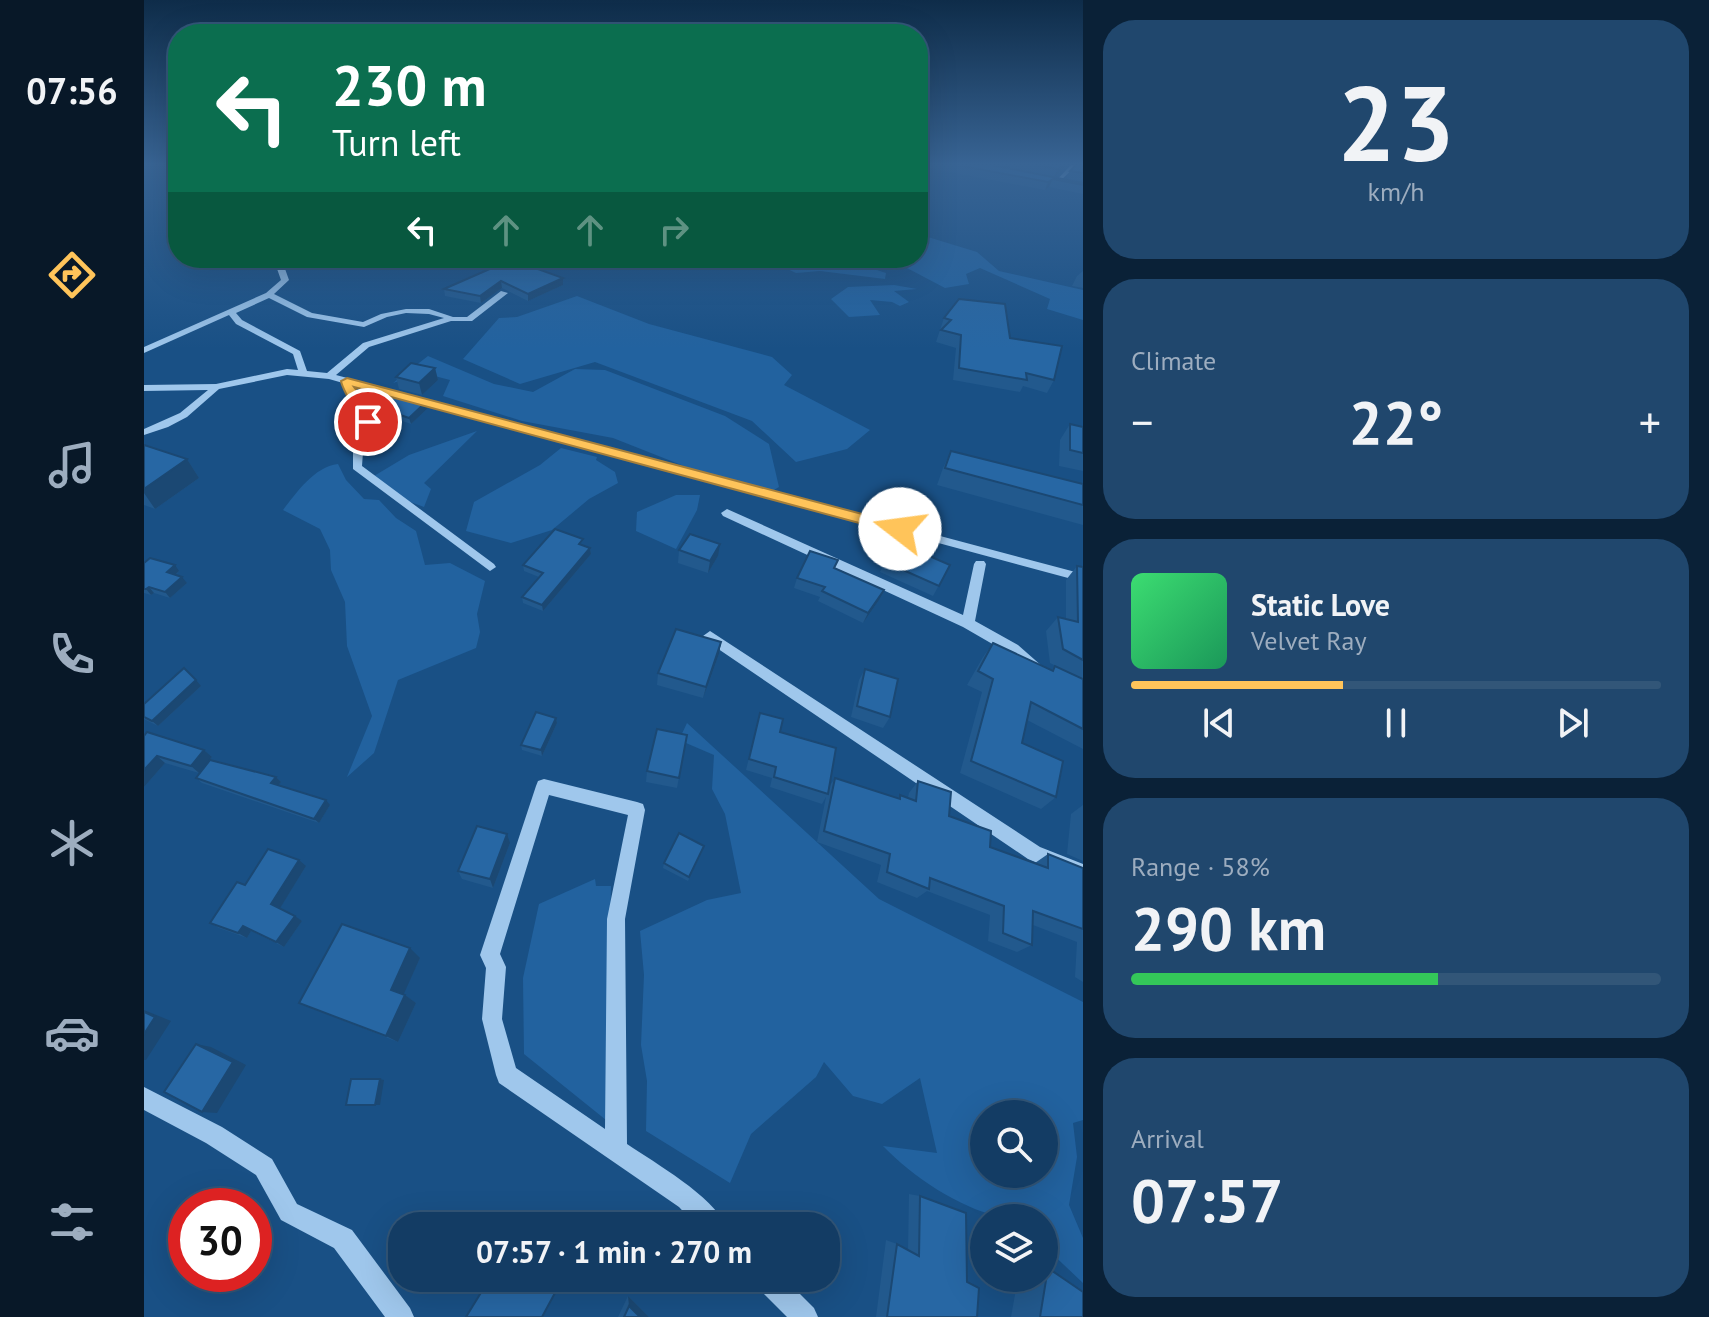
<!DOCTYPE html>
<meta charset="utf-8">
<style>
:root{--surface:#133c64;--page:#20476d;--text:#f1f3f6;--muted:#9dadbf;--line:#325678;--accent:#ffc45a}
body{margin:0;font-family:"PT Sans",sans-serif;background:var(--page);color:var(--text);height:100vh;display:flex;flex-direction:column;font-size:30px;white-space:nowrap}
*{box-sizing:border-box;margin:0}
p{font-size:26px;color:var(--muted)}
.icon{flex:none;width:44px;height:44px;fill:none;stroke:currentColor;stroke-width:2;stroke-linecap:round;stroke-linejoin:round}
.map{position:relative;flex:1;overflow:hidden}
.drawer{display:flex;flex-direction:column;gap:20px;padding:20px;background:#0a2137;width:626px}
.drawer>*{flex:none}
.hud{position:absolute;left:24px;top:24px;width:760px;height:244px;border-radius:32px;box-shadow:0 8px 32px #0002,0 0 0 2px var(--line);background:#0b6e4f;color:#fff;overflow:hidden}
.controls{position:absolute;left:826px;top:1100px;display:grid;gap:16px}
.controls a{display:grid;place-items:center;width:88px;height:88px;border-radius:50%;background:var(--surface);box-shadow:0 8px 32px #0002,0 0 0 2px var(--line);font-size:40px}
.speed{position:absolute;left:24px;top:1188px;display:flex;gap:16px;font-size:40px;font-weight:700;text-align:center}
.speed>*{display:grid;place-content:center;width:104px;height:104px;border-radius:50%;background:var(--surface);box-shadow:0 8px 32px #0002,0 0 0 2px var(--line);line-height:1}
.speed .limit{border:12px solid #d22;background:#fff;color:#111}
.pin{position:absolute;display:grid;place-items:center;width:68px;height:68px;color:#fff;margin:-34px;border:4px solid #fff;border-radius:50%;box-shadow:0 2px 8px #0007}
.me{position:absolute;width:88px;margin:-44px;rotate:285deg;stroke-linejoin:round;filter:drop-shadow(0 0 6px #0008)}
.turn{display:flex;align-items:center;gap:28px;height:168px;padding:0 32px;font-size:36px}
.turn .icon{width:104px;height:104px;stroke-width:2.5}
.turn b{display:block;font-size:56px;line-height:68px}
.lanes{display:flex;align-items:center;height:76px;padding:0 32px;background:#0003;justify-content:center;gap:40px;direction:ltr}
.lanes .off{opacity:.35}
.big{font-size:60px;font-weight:700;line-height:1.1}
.drawer .widget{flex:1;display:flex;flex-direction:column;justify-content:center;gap:12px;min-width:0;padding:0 28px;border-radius:32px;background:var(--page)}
.drawer .dial{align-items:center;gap:0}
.dial b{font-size:104px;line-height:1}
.song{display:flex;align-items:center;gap:24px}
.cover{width:96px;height:96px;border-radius:12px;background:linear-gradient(135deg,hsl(140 70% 55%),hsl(150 70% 35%))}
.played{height:8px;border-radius:4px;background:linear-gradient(90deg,var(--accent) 40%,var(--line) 40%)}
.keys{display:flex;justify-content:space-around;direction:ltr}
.heat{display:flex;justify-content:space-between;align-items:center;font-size:44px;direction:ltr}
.charge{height:12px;border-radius:6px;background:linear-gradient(90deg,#34c759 58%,var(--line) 0)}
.trip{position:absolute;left:244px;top:1212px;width:452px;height:80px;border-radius:32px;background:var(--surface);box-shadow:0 8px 32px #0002,0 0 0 2px var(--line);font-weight:700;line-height:80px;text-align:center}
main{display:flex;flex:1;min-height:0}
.dock{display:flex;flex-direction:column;width:144px;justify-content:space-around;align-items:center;background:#081828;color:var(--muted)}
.dock .icon{width:56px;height:56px}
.dock .active{color:var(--accent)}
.dock b{font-size:36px;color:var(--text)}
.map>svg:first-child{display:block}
.green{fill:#22629f;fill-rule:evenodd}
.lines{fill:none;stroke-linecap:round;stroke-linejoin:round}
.minor{fill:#9fc7ec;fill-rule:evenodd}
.wall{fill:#22598d}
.shaded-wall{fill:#1b4873}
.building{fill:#2767a4;stroke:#1b4873;stroke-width:2}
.route{fill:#ffc45a;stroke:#a67f3a;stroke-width:2}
</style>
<main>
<nav class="dock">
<b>07:56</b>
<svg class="icon active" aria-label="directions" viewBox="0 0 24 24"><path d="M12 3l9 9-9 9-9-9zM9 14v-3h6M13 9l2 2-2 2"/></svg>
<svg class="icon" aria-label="music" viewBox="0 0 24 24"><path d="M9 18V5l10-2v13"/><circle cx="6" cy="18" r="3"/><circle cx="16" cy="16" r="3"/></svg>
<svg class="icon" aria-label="phone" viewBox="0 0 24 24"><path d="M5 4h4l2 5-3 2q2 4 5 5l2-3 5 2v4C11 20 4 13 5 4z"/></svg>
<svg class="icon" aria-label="climate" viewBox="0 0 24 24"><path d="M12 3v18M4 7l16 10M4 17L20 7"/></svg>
<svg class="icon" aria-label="car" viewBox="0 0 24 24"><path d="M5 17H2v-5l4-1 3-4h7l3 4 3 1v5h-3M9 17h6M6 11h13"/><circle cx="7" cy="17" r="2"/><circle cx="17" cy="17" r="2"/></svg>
<svg class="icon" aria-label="filters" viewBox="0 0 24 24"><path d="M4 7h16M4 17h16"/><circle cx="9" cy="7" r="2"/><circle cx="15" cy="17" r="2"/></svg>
</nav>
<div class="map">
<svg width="939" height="1317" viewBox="0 0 939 1317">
<rect width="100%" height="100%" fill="#195085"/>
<g class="green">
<path d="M774 234 833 252 855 271 939 290V320L903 309 906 299 836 268 822 274 825 284 801 288 744 258H774Z"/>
<path d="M620 258 702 260 742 273 741 279 676 271 652 273Z"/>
<path d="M750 285 773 289 750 291 765 302 756 306 748 302 726 300 736 315 705 317 687 299 704 287Z"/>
<path d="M433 296 505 324 628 357 648 375 640 385 726 430 703 449 652 462 608 421 451 362 376 384 319 359 355 318 373 317Z"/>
<path d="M284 356 350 384 389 392 431 369 461 370 581 416 625 444 635 487 623 494 555 472 469 438 378 421 299 396 306 380 279 373 249 383Z"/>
<path d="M333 431 280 483 287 489 280 507 247 495 230 476 265 455Z"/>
<path d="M417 448 453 457 452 460 471 472 474 483 445 499 408 530 367 543 322 531 330 502 396 465Z"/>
<path d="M194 464 202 480 220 499 235 500 252 518 272 531 281 565 306 563 341 581 333 614 336 632 332 648 254 680 230 753 203 777 228 716 203 646 201 602 187 570 186 550 176 529 139 510C153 492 170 467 194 464Z"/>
<path d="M532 495H556L553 510 532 549 492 531 493 512Z"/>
<path d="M543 723 735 899 939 1002V1120L929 1123 933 1157 925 1205 939 1238V1283L900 1246V1218C886 1218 870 1220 856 1217 814 1207 769 1177 739 1146L793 1153 776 1078 738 1104 709 1096 680 1062 672 1077 607 1134 586 1183 502 1131 503 1081 497 1045 500 975 496 931 563 900 597 893 581 814 568 789 570 755 535 740ZM840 1114H900V1174H840Z"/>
<path d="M451 879 452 886H467L462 1120 380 1054 379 978 395 904Z"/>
</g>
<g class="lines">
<g class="minor">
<path d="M927 165H933L914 183H910Z"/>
<path d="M136 264 140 266 145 280 130 294 168 313 219 322 237 314 262 309H285L309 317H323L357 291 364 293 328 321H307L225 347 192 375 939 574V582L209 385 229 422 219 452 218 466 350 564 352 567 346 571 209 469V452L219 422 199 383 185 379 143 375 75 389 43 417 24 427 0 435V429L36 413 64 390 0 391V385L72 384 143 369 154 370 149 354 92 324 85 315 0 353V347L122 293 137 280 132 266ZM125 298 163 317 220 327 243 317 262 313 285 314 300 318 219 343 183 373 163 371 156 351 98 320 92 313Z"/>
<path d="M583 509 819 615 830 564 832 561H840L842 564 831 621 874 645 899 667 897 671H887L864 653 819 627 579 516 577 513Z"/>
<path d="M566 631 896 847 939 864V882L884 859 561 640 559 636Z"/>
<path d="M400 779 493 802 499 804 501 810 481 919 483 1144C511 1163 569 1196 582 1226H553L535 1207 355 1083 352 1075 338 1019 342 968 336 955 392 786 394 781ZM405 795 484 815 463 919 461 1129 372 1068 358 1019 362 967 356 954Z"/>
<path d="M0 1087 78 1127 128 1159 153 1204 208 1230 266 1308 270 1317H241L190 1248 137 1220 112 1175 62 1143 0 1110Z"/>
<path d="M610 1278H640L670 1308 674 1317H643L613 1287Z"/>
</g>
</g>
<g class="wall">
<path d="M774 165H923L910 177 939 183V194L905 187 901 190 774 166Z"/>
<path d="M939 165V182L922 179 926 171Z"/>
<path d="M380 261V264L419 278V285L384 301 358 288 337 303 301 296 300 289Z"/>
<path d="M939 271V288L928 286 933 276Z"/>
<path d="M800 318 866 338 910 380 903 393 879 386 876 392 809 380 812 348 792 342Z"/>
<path d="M291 368 294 380 278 395 255 389 252 377Z"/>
<path d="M282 402 284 408 267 424 226 410 224 404Z"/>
<path d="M926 424 939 427V471L915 466 916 440Z"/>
<path d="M0 445 43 459 55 478 11 509 0 505Z"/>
<path d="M807 451 939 484V525L793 485 799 468Z"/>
<path d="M439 545 446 548 447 554 399 611 379 603 378 597 395 577 380 571 379 565Z"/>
<path d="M535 550 574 556 564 573 534 563Z"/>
<path d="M741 562 806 565 789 596 736 572Z"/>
<path d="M0 563 35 571 32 575 43 583 26 598 10 593 7 595 0 593Z"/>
<path d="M933 566 939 567V749L883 720 878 743 912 797 897 809 816 773 838 692 823 685 839 657 849 643 907 670 912 666 906 663 902 631 914 617 922 619V580Z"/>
<path d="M691 568 735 600 719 623 674 601 676 597 650 588 653 578Z"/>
<path d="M577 642 575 654 559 698 513 685 514 673Z"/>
<path d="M721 669 746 717 739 728 707 717 715 680Z"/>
<path d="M57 686 14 726 0 719V704Z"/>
<path d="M616 713 636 732 685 787 691 778 754 799 756 795 764 798 765 793 774 781 805 816 846 847 891 863 904 854 939 868V982L931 977 933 942 889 925 888 945 873 952 844 941 846 915 783 891 773 898 733 882 737 865 673 842 682 797 678 804 626 787 628 778 602 770Z"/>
<path d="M412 718 413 723 398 756 378 750 377 745Z"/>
<path d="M543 735 533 788 502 782 503 771Z"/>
<path d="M0 736 60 750 68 757 55 773 21 763 0 787Z"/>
<path d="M132 777 137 782 134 785 186 805 175 823 58 783 52 778Z"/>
<path d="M939 805V861L923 854 927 814Z"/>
<path d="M366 843 349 888 318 879 314 871Z"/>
<path d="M559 850 544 881 519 868 520 863Z"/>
<path d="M162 866 136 908 158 921 140 947 107 931 103 938 75 928 66 923 101 885Z"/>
<path d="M276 958 259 994 272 1003 254 1042 155 1003Z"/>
<path d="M765 1194 776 1196 823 1282 833 1317H732L742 1240 753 1244 764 1250Z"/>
<path d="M900 1267 904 1268 939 1317H867L874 1278H900Z"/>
<path d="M484 1296 505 1317H474Z"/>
</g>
<g class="shaded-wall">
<path d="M918 165H923L910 177 914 169Z"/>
<path d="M909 179 905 187 901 190 904 182Z"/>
<path d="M419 278V285L384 301V294Z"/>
<path d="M357 281 358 288 337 303 336 296Z"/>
<path d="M291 368 294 380 278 395 275 383Z"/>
<path d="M282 402 284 408 267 424 265 418Z"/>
<path d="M43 459 55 478 11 509 0 493V489Z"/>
<path d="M576 544 574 556 564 573 566 561Z"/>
<path d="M446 548 447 554 399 611 398 605Z"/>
<path d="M31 565 35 571 28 578 23 572Z"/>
<path d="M38 577 43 583 26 598 21 592Z"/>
<path d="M5 587 10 593 7 595 2 589Z"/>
<path d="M740 590 735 600 719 623 724 613Z"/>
<path d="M577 642 575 654 559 698 562 687Z"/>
<path d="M52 680 57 686 14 726 8 721Z"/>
<path d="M412 718 413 723 398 756 397 750Z"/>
<path d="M60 750 68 757 55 773 47 766Z"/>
<path d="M13 756 21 763 0 787V770Z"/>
<path d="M132 777 137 782 132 788 127 783Z"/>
<path d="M182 800 186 805 175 823 170 819Z"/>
<path d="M363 834 366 843 349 888 346 879Z"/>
<path d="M155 860 162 866 135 910 127 904Z"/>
<path d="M151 916 158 921 140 947 132 942Z"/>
<path d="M99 926 107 931 103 938 94 933Z"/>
<path d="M266 948 276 958 258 998 247 990Z"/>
<path d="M261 995 272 1003 254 1042 242 1036Z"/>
<path d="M0 1010 27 1021 2 1060H0Z"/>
<path d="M52 1044 67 1047 102 1065 73 1113 58 1112Z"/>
<path d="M236 1079 240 1080 236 1105H231Z"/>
<path d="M386 1216 396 1226H386L381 1221Z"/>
<path d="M484 1296 505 1317H496L485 1306Z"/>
</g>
<g class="building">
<path d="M813 165H848L939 183V185L909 179 904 182Z"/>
<path d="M892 165H918L914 169Z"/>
<path d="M932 165H939V173L926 171Z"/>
<path d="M371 258H378L380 261 377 263 419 278 384 294 357 281 336 296 300 289Z"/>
<path d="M815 299 861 304 866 338 918 346 910 380 882 373 883 380 815 368 817 335 797 330 807 320 800 318Z"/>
<path d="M267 363 291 368 275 383 252 377Z"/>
<path d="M241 391 282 402 265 418 224 404Z"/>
<path d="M926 424 939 427V453L926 450Z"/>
<path d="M0 445 43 459 0 489Z"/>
<path d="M807 451 939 484V505L801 468Z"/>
<path d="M411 529 439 539 435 544 446 548 398 605 378 597 399 573 379 565Z"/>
<path d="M546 534 576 544 566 561 535 550Z"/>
<path d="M753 542 806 565 795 586 741 562Z"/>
<path d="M666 551 694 560 690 568 740 590 724 613 678 591 681 587 653 578Z"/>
<path d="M6 558 31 565 23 572 38 577 21 592 5 587 2 589H0V563Z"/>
<path d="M933 566 939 567V660L919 649 914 617 934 622Z"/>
<path d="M532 629 577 642 562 687 514 673Z"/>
<path d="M849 643 909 671 911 666 939 679V729L887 702 878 743 919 761 912 797 827 761 849 679 834 671Z"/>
<path d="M40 668 52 680 8 721 0 717V704Z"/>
<path d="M721 669 754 679 746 717 713 706Z"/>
<path d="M392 712 412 718 397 750 377 745Z"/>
<path d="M616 713 639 719 636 732 692 748 684 794 630 777 632 767 605 759Z"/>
<path d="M513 729 543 735 535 778 503 771Z"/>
<path d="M3 732 60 750 47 766 13 756 0 770V736Z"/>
<path d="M66 760 132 777 127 783 182 800 170 819 52 778Z"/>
<path d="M691 778 756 799V795L772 801 774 781 807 792 805 816 847 831 846 847 904 868V854L939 868V929L889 911 888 945 859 933 860 906 786 878 785 889 743 872 746 854 680 831Z"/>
<path d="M333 826 363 834 346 879 314 871Z"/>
<path d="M535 833 560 846 545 877 520 863Z"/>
<path d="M124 849 155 860 127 904 151 916 132 942 99 926 94 933 66 923 93 882 101 885Z"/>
<path d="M198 924 266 948 247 990 261 995 242 1036 155 1003Z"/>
<path d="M0 1012 11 1017 0 1034Z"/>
<path d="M52 1044 89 1062 58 1112 20 1092Z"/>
<path d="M207 1079H236L231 1105H202Z"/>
<path d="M776 1196 822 1213 823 1282 835 1288 833 1317H743L753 1244 775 1256Z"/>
<path d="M381 1221 386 1226H378Z"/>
<path d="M904 1268 939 1292V1317H896Z"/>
<path d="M346 1278H419L398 1317H322Z"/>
<path d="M485 1306 496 1317H480Z"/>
</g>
<linearGradient id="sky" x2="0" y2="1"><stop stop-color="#0e2c49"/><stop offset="0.47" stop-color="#386494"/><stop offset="1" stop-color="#386494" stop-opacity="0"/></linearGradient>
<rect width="939" height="349" fill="url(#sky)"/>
<path class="route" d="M203 378 756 524 763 529 756 534 210 387 222 403 231 422 220 425C214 414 199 392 197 381Z"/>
</svg>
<div class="controls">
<a><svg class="icon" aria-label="search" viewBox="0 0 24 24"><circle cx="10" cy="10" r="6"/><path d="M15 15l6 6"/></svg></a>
<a><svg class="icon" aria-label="layers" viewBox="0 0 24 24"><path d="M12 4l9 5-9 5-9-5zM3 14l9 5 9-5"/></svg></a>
</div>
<div class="speed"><div class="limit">30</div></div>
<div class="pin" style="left:224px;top:422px;background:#d93025"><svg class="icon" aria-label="arrive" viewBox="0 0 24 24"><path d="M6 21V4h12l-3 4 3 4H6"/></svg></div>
<svg class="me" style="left:756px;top:529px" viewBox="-20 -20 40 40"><circle r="19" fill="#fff"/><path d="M0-13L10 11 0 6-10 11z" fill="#ffc45a"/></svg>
<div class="trip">07:57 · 1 min · 270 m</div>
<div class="hud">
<div class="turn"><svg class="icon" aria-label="left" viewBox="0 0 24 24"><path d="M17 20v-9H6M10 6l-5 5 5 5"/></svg><div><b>230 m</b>Turn left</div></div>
<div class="lanes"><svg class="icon" aria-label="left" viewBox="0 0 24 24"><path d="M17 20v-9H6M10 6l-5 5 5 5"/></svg><svg class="icon off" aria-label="ahead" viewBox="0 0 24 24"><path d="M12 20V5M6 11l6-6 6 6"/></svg><svg class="icon off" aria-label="ahead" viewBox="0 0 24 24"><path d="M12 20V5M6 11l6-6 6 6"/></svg><svg class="icon off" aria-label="right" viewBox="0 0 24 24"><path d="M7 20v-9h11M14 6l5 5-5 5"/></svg></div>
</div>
</div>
<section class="drawer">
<div class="widget dial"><b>23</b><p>km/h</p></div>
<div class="widget"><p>Climate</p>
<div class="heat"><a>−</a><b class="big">22°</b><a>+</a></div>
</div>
<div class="widget">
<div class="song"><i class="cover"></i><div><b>Static Love</b><p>Velvet Ray</p></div></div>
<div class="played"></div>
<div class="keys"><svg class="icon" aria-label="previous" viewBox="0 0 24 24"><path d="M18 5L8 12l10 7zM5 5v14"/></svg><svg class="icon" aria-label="pause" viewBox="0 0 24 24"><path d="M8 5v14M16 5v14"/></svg><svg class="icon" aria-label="next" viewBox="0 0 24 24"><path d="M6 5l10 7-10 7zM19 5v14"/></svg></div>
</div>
<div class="widget"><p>Range · 58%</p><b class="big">290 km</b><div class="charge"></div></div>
<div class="widget"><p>Arrival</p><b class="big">07:57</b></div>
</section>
</main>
